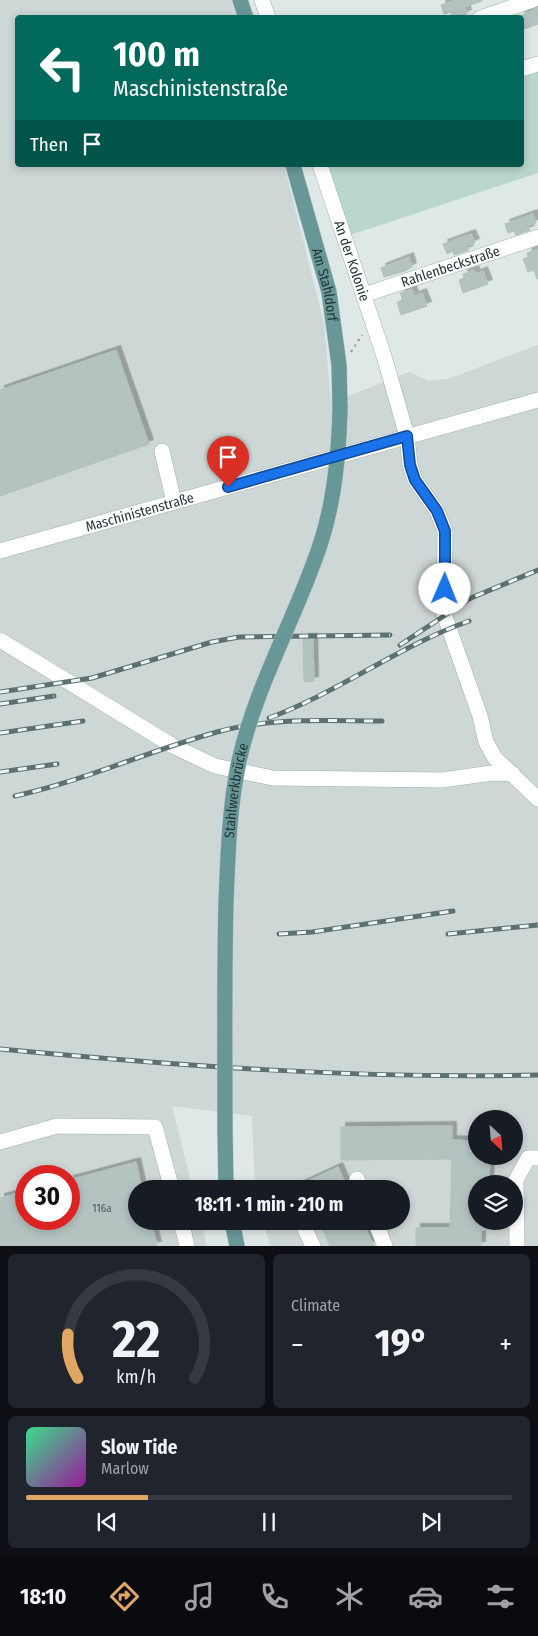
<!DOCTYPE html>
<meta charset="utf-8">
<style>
:root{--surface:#171b24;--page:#20242c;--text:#f1f3f6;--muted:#9ea1a6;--line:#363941;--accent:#e1a663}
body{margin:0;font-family:"Fira Sans Condensed",sans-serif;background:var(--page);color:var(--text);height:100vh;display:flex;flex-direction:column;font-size:19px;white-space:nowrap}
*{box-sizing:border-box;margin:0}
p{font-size:16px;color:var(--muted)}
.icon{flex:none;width:28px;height:28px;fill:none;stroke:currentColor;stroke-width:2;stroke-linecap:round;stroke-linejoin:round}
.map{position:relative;height:1246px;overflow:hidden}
.panel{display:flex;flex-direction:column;gap:8px;padding:8px;background:#0d0f14;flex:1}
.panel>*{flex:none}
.hud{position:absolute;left:15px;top:15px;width:509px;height:152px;border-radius:5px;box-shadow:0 2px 8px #0003;background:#00695c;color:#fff;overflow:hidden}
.needle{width:32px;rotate:154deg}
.tools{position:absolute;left:468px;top:1110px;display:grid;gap:10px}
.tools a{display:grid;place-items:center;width:55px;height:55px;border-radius:50%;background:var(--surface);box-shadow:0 2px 8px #0003;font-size:25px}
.speed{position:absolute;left:15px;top:1165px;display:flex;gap:10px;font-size:25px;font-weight:700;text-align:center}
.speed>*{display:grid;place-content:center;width:65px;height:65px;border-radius:50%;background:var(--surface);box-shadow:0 2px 8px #0003;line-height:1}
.speed .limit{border:8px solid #d22;background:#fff;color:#111}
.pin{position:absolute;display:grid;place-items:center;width:42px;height:42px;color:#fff;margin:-51px -21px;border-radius:50% 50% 50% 0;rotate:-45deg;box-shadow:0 0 5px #0007}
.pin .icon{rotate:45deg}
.me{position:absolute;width:55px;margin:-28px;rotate:1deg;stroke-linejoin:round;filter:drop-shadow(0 0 4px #0008)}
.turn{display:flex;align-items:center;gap:18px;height:105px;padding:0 15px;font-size:22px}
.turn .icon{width:65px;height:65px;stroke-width:2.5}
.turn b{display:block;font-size:35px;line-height:42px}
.then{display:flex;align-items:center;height:48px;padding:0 15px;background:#0003;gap:10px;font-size:19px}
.big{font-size:38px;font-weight:700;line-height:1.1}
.panel .widget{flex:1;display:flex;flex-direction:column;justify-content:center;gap:8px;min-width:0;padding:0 18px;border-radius:8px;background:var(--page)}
.panel .dial{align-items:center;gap:0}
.dial svg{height:130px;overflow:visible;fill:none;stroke:var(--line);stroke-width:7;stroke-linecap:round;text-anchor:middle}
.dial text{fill:var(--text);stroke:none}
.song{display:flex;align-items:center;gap:15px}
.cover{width:60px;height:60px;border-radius:8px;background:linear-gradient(135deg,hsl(150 70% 55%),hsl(300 70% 35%))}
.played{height:5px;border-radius:2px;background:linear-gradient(90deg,var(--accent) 25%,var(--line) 25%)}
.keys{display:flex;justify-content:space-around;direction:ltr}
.heat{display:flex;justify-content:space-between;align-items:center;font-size:28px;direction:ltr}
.panel .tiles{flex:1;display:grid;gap:8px;grid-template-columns:1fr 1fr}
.widget:last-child{grid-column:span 2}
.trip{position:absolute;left:128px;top:1180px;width:282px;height:50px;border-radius:25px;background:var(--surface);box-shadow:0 2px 8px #0003;font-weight:700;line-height:50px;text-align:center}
.tabs{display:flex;height:80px;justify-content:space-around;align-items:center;background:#090b0e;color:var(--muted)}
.tabs .icon{width:35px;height:35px}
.tabs .selected{color:var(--accent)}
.tabs b{font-size:22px;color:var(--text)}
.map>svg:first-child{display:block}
.built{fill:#cdd7d6;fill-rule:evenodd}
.green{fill:#b9d7ca}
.building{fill:#b4c2c0;stroke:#b2c0be;filter:url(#shadow)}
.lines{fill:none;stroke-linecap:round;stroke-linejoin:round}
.minor-casing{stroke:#a2afad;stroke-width:16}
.major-casing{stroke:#bdc2c2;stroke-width:16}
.path{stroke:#82a8a7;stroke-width:2;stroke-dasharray:2.5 4;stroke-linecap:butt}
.minor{stroke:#fff;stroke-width:15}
.major{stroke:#689798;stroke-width:15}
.rail-casing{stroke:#5c7171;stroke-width:5}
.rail{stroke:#eef5f3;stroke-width:3;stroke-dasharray:9;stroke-linecap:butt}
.major-bridge-casing{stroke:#bdc2c2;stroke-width:16;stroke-linecap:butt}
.major-bridge{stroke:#689798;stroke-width:15}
.route-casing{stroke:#114b97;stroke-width:12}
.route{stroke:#1a73e8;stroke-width:9}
.labels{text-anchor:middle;stroke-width:4.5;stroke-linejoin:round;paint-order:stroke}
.number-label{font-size:11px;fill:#465858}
.street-label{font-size:14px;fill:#223535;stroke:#eef5f3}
</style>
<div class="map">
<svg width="538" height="1246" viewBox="0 0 538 1246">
<defs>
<filter id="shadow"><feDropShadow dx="4.5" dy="-4.5" stdDeviation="0" flood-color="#0004"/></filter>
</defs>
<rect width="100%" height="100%" fill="#dee8e6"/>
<path class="built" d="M0 0H231L237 17 18 18V165H284L324 323 331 403 409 372 429 381 448 379 538 345V1246H270L263 1221H401V1189H255L252 1116 172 1106 193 1189H136V1221H201L207 1246H0ZM476 1119H514V1156H476ZM26 1176H69V1219H26ZM476 1184H514V1221H476Z"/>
<path class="green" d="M538 72V173L350 235 326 165H521V77Z"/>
<g class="building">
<path d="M455 0H482V1L465 7 467 14 457 18H453L451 12 444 14 441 5Z"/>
<path d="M537 8 538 24 525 29 520 16Z"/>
<path d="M533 214 536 223 528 226 530 230 516 235 514 231 508 233 505 224Z"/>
<path d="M471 234 475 243 467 246 469 250 454 255 453 251 447 254 443 244Z"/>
<path d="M538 249V279H537L534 270 528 272 523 259 529 257 527 253Z"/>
<path d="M409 257 412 267 405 271 384 277 381 268Z"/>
<path d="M474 270 476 274 483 271 488 284 463 293 459 280 464 278 463 274Z"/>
<path d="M412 289 414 296 422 293 427 306 401 315 397 302 403 300 400 293Z"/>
<path d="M116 350 149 444 0 496V390Z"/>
<path d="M303 638H313L314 681 304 682Z"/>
<path d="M452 1126V1140L476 1141V1156H490L489 1184H476V1221H488V1230H481V1246H416V1228H450L452 1159 341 1160V1127Z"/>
<path d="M136 1162 142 1189H136V1221H151L157 1246H0V1198L26 1191V1219H69V1180Z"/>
<path d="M338 1167 348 1189H295V1187Z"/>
<path d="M319 1221H362L374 1246H330Z"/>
</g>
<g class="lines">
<defs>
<g id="minor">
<path d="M262 0 268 18"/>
<path d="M480 18 533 0"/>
<path d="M521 69 538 64"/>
<path id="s1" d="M320 165 384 356 407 436 410 465 415 480 437 511 445 531 444 614 480 716 486 742 495 758 538 799"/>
<path id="s2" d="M364 295 538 237"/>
<path d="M162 451 174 502"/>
<path id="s3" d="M0 551 538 400"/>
<path d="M0 640 173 746 215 766 273 778 442 780 492 773 513 774"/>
<path d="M0 1142 57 1126 155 1127 172 1189"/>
<path d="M357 1179 361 1189"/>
<path d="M286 1188V1189"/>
<path d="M181 1221 187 1246"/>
<path d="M301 1221 313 1246"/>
<path d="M375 1221 385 1246"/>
<path d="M517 1246 516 1180 528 1158H538"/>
</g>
<g id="major">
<path d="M240 0 246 18"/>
<path id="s4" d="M293 165 329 292 339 365 340 408"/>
<path d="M225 1130 226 1189"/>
<path d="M232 1221 237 1246"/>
</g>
</defs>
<use href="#minor" class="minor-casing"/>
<use href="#major" class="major-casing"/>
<path class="path" d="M351 352 362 335"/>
<use href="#minor" class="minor"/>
<use href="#major" class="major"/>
<defs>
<g id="rail">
<path d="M400 645 471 598 538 570"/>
<path d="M0 692 92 678 212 642 239 637 390 635"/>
<path d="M0 704 54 696"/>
<path d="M269 718C339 692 399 646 469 621"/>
<path d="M0 733 83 721"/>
<path d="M0 772 57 764"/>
<path d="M15 796C84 781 148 751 217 732 271 717 327 721 382 721"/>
<path d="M279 934 312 932 453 911"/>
<path d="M448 934 538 925"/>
<path d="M0 1049C179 1066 358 1079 538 1075"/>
</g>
</defs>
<use href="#rail" class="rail-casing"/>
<use href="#rail" class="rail"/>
<defs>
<g id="major-bridge">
<path id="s5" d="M225 1130C225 1054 224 979 226 903 228 855 229 808 239 761 256 684 297 616 321 542 335 499 339 453 340 408"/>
</g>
</defs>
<use href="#major-bridge" class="major-bridge-casing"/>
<use href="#major-bridge" class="major-bridge"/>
</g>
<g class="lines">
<defs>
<path id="route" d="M228 487 407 436 410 465 415 480 437 511 445 531V589"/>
</defs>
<use href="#route" class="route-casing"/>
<use href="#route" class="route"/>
</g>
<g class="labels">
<g class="number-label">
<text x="102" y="1212">116a</text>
</g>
<g class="street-label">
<text dy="5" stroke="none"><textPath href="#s1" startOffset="101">An der Kolonie</textPath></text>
<text dy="5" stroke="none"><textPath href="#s2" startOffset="91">Rahlenbeckstraße</textPath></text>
<text dy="5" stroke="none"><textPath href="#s4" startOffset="124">Am Stahldorf</textPath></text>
<text dy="5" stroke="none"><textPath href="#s3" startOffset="145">Maschinistenstraße</textPath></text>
<text dy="5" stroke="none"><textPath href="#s5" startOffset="340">Stahlwerkbrücke</textPath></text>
</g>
</g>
</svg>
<div class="tools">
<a><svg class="needle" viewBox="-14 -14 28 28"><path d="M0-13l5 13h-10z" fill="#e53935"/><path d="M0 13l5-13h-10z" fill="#9ea1a6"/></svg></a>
<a><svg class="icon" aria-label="layers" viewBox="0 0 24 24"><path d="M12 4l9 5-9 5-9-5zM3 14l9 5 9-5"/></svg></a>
</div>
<div class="speed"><div class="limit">30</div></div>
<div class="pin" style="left:228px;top:487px;background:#d93025"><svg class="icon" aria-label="arrive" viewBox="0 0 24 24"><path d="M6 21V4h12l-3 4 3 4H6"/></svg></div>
<svg class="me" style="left:445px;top:589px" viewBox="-20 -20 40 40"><circle r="19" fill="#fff"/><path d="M0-13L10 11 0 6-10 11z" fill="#1a73e8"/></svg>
<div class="trip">18:11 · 1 min · 210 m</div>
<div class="hud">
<div class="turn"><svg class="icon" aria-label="left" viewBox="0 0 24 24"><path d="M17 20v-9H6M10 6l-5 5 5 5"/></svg><div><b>100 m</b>Maschinistenstraße</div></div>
<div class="then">Then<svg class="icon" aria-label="arrive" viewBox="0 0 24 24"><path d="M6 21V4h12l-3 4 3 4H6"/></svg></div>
</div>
</div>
<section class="panel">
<div class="tiles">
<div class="widget dial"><svg viewBox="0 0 100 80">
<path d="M14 69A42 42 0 1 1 86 69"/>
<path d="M14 69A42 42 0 0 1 8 42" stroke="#e1a663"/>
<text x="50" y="56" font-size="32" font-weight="700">22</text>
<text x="50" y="72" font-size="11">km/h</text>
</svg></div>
<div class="widget"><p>Climate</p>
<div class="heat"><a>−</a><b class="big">19°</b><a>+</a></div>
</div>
<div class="widget">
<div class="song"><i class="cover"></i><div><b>Slow Tide</b><p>Marlow</p></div></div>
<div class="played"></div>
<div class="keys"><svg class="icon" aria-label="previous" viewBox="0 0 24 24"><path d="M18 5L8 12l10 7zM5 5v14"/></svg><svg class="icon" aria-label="pause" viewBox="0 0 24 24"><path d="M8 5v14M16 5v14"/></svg><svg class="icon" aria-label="next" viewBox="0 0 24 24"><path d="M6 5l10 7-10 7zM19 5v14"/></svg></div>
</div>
</div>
</section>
<nav class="tabs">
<b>18:10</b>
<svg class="icon selected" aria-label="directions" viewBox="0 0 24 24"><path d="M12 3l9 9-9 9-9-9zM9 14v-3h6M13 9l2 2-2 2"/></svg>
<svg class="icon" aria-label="music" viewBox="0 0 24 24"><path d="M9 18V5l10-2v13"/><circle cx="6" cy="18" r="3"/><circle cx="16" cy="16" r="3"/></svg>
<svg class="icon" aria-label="phone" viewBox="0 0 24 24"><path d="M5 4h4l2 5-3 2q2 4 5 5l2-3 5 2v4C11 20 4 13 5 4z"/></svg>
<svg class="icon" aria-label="climate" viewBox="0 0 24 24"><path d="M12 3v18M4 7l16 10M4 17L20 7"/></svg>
<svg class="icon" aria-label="car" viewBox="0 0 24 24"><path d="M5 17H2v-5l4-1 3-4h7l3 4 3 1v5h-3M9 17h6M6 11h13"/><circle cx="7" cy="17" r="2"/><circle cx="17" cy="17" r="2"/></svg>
<svg class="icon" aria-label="filters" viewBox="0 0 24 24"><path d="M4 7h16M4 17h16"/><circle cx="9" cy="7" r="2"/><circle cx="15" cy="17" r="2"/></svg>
</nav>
